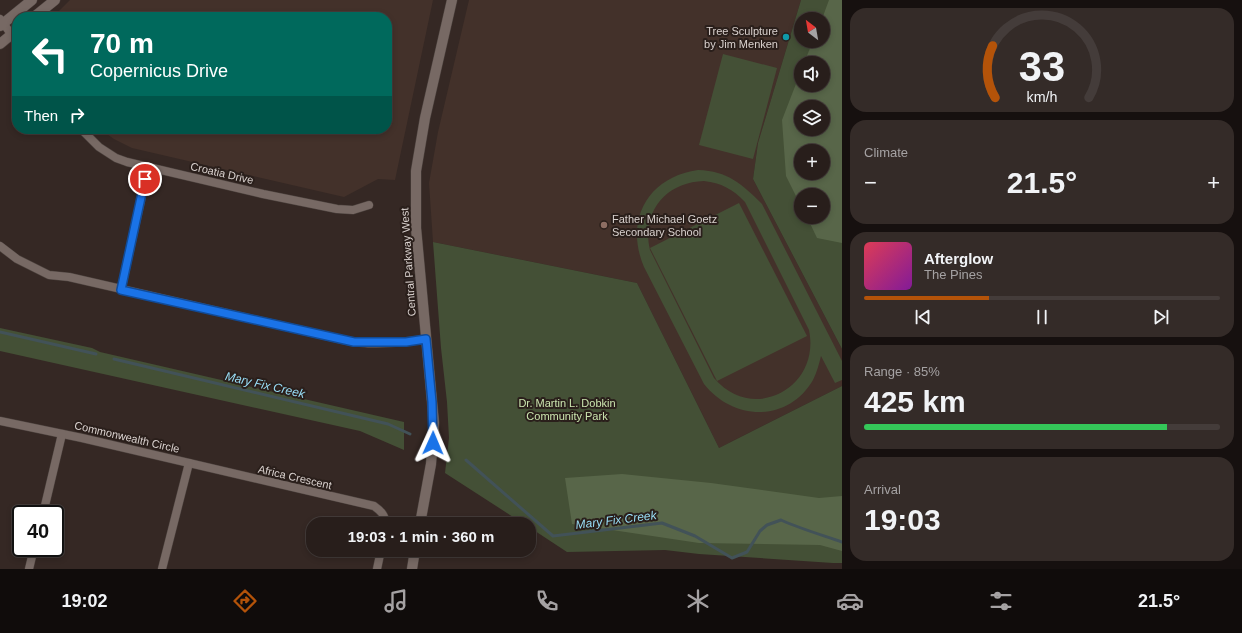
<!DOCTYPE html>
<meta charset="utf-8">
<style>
:root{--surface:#281e1b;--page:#342b28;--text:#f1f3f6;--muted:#a5a2a3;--line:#443c3a;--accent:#b45309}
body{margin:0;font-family:Arial,sans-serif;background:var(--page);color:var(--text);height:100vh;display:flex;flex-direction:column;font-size:15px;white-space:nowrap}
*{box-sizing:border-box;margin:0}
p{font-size:13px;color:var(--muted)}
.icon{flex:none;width:22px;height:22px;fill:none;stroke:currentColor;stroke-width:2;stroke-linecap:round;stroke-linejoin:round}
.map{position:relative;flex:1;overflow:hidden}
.side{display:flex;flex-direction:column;gap:8px;padding:8px;background:#16100f;width:400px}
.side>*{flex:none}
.guide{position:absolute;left:12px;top:12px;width:380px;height:122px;border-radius:16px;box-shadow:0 2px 6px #0003,0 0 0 1px var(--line);background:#00695c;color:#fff;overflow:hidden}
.needle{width:26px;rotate:329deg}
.controls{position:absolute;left:794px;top:12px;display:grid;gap:8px}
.controls a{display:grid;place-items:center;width:36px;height:36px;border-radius:50%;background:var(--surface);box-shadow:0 2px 6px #0003,0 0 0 1px var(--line);font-size:20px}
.speed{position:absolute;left:12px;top:505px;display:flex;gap:8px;font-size:20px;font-weight:700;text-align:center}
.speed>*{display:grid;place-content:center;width:52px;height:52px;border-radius:50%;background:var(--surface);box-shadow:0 2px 6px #0003,0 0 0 1px var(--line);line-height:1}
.speed .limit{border:2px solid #111;border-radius:6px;background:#fff;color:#111}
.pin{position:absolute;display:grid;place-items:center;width:34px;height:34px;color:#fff;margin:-17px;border:2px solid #fff;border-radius:50%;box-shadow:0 1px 4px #0007}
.me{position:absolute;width:44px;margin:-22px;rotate:1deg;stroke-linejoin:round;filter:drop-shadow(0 0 3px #0008)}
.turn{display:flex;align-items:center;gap:14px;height:84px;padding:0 12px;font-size:18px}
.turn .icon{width:52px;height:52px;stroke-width:2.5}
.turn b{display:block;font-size:28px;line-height:34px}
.then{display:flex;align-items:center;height:38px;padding:0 12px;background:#0003;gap:8px;font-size:15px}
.big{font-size:30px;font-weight:700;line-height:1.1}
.side .widget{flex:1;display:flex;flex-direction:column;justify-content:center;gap:6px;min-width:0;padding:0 14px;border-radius:16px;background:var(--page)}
.side .dial{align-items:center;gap:0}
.dial svg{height:104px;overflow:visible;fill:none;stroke:var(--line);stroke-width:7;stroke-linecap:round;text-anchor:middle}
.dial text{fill:var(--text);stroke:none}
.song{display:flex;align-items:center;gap:12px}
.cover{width:48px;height:48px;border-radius:6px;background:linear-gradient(135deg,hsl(350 70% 55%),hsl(290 70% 35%))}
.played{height:4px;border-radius:2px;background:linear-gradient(90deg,var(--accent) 35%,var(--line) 35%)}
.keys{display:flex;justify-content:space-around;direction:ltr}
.heat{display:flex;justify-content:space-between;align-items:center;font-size:22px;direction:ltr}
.charge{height:6px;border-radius:3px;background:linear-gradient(90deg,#34c759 85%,var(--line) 0)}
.trip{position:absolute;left:306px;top:517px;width:230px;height:40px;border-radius:16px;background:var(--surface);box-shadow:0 2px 6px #0003,0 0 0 1px var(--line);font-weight:700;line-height:40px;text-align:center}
.tab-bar{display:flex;height:64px;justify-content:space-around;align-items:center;background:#100c0b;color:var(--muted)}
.tab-bar .icon{width:28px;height:28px}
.tab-bar .on{color:var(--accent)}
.tab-bar b{font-size:18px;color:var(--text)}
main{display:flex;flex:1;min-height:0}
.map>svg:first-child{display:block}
.built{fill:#43312a}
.green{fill:#445036;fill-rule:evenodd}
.forest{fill:#586649;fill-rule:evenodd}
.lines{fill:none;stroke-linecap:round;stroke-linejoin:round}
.stream{stroke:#425258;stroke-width:3}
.minor-casing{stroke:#4d433f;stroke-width:9}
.tertiary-casing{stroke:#4d433f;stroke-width:11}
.minor{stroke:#776964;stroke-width:8}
.tertiary{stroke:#776964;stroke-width:10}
.route-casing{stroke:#114b97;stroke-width:10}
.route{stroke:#1a73e8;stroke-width:7}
.culture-dot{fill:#0f9aa8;stroke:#2a1f1b;stroke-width:1.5}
.education-dot{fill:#8d6e63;stroke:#2a1f1b;stroke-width:1.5}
.labels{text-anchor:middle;stroke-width:4;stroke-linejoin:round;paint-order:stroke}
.poi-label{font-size:11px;fill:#d9d1ce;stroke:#2a1f1b;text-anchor:end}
.street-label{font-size:11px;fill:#d9d1ce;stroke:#2a1f1b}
.park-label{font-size:11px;fill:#cbe5af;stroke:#2a1f1b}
.water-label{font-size:12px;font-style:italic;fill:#99def7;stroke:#2a1f1b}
</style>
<main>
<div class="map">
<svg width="842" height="569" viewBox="0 0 842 569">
<rect width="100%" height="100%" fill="#352824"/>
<g class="built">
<path d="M70 0H433L395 180 378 179 344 197 132 148 114 139 100 129H387V17H53Z"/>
<path d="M469 0H801L758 143 753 179 842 349V386L719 448 637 283 433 242 429 183 438 132Z"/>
</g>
<g class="green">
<path d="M801 0H842V349L753 179 758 143ZM801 19H823V41H801ZM801 63H823V85H801ZM801 107H823V129H801ZM801 151H823V173H801ZM801 195H823V217H801Z"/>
<path d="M723 54 777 68 753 159 699 145Z"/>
<path d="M698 170C728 171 742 184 762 204L842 361V380L835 383 821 356C819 364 817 372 813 380 788 423 733 421 704 384L644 267C624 220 648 177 698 170ZM704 181C721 183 733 189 745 202L809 330C821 388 753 424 714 378L650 250C641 212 666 182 704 181Z"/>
<path d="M739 203 807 336 717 381 650 248Z"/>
<path d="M433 242 637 283 719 448 842 386V563H833L699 554 665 550 567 552 529 527V524H524L445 473 449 438 447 402 441 348Z"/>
<path d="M0 328 92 348 100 352 404 422V450L360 431 0 351Z"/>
</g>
<g class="forest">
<path d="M829 0H842V243L817 238 807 217H823V195H801V206L786 176 782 120 801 71V85H823V63H804L813 41H823V19H822ZM801 107H823V129H801ZM801 151H823V173H801Z"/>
<path d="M622 474 711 483 819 498 842 496V551L820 545 699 543 572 524 565 478Z"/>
</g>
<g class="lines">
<g class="stream">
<path d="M0 332 96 354"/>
<path d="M114 359 388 424 410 434"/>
<path d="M466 460 553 536 662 523 695 536 732 558 747 552 760 531 767 525 781 520C801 529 822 535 842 542"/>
</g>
<defs>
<g id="minor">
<path d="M0 19 17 42"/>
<path d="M81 129 99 147 116 158 127 162 263 194 337 209 353 210 369 205"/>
<path d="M0 246 17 259 49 275 69 277 344 340C370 346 400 343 426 339"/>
<path d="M121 290 148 168"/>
<path d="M0 421 82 438 374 506C381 511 385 515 386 524"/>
<path d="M43 514 62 434"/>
<path d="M29 569 34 548"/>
<path d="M162 569 189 463"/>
<path d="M377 569 381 550"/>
</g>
<g id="tertiary">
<path d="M34 17 55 0"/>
<path d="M0 26 32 0"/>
<path d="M0 44 17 30"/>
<path d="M420 524 431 464 434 423 416 228V171L425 118 452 0"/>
<path d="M412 569 415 550"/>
</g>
</defs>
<use href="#minor" class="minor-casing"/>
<use href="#tertiary" class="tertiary-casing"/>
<use href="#minor" class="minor"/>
<use href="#tertiary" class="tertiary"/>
</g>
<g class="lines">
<defs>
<path id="route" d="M145 179 121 290 354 342H406L426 339 432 402 433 443"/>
</defs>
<use href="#route" class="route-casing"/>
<use href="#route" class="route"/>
</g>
<circle class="culture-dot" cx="786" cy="37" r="4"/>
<circle class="education-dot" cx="604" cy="225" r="4"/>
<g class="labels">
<g class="poi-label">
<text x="778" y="35">Tree Sculpture<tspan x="778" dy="13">by Jim Menken</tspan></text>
<text x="612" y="223" text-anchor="start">Father Michael Goetz<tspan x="612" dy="13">Secondary School</tspan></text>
</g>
<g class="street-label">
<text transform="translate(222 173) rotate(13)" y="4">Croatia Drive</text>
<text transform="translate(408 262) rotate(-94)" y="4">Central Parkway West</text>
<text transform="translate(127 437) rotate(13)" y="4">Commonwealth Circle</text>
<text transform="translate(295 477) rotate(13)" y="4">Africa Crescent</text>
</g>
<g class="park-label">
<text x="567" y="407">Dr. Martin L. Dobkin<tspan x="567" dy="13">Community Park</tspan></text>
</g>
<g class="water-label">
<text transform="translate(265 385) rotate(13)" y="4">Mary Fix Creek</text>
<text transform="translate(616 520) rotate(-7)" y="4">Mary Fix Creek</text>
</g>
</g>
</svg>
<div class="controls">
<a><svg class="needle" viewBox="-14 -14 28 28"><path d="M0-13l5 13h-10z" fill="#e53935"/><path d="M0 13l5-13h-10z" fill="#a5a2a3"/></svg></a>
<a><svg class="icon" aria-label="sound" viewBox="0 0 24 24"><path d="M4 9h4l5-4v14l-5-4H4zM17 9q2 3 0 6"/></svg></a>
<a><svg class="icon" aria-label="layers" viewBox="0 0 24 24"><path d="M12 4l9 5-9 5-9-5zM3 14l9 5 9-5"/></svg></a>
<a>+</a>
<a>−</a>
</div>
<div class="speed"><div class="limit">40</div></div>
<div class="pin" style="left:145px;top:179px;background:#d93025"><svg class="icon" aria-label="arrive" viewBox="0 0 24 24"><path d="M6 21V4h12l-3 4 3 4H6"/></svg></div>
<svg class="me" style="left:433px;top:443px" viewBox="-20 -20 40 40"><path d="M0-17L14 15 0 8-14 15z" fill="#1a73e8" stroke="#fff" stroke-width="4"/></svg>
<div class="trip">19:03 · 1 min · 360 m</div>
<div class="guide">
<div class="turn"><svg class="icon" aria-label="left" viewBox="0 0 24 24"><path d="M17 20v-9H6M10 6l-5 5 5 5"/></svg><div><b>70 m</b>Copernicus Drive</div></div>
<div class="then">Then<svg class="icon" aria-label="right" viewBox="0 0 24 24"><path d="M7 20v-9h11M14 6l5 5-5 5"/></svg></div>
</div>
</div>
<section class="side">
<div class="widget dial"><svg viewBox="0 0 100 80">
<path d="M14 69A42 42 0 1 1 86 69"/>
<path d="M14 69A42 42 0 0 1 12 29" stroke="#b45309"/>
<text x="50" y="56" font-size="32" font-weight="700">33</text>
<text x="50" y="72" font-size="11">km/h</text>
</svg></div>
<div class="widget"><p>Climate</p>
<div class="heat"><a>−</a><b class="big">21.5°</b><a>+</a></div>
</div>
<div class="widget">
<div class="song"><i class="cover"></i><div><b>Afterglow</b><p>The Pines</p></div></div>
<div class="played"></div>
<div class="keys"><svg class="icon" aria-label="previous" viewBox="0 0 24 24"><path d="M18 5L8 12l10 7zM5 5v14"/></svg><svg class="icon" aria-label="pause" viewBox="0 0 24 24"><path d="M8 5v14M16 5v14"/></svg><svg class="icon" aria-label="next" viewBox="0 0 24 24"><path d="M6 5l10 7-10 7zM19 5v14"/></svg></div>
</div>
<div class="widget"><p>Range · 85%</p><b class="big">425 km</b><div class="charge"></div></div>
<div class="widget"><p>Arrival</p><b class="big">19:03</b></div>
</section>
</main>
<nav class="tab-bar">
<b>19:02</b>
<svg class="icon on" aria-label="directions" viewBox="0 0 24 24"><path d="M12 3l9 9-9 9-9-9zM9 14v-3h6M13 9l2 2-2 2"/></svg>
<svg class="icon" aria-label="music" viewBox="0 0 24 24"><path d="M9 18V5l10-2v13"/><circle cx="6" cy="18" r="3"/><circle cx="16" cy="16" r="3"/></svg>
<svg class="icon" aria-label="phone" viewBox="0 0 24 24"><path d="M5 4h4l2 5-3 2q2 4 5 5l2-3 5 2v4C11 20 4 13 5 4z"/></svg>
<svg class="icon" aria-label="climate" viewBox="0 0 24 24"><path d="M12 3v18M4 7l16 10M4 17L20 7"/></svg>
<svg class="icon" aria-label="car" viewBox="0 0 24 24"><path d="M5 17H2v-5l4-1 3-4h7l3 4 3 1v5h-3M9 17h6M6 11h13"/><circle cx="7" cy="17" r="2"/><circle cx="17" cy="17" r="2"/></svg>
<svg class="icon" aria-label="filters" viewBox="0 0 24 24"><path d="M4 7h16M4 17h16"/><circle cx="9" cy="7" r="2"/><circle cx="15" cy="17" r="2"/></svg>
<b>21.5°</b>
</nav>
